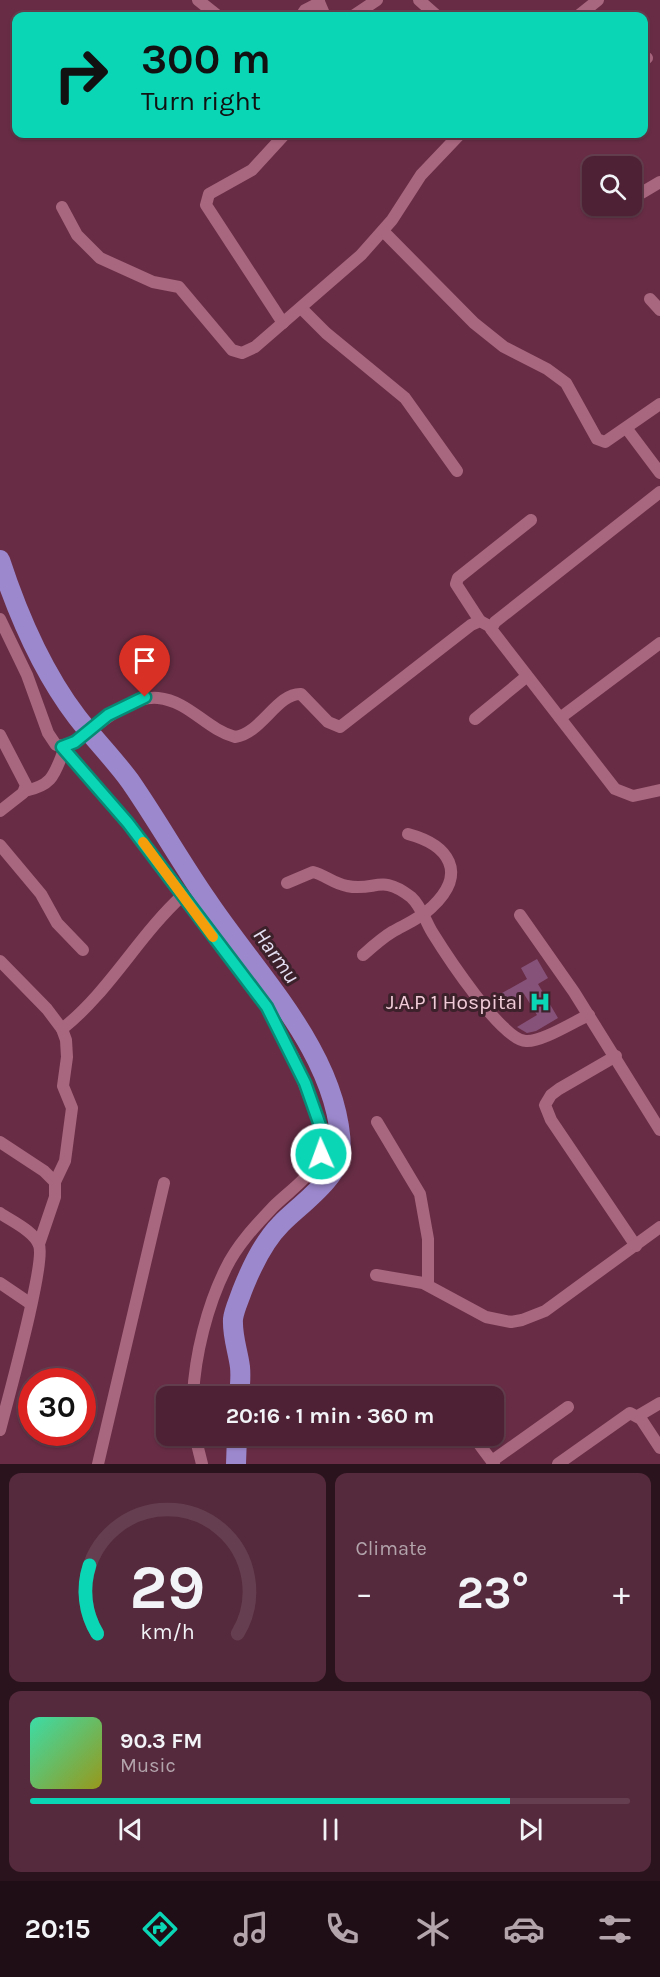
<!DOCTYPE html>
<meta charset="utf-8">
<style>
:root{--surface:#4e2234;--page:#552a3c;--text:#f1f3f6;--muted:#b3a4ac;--line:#653f4f;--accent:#0ad5b5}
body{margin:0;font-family:Karla,sans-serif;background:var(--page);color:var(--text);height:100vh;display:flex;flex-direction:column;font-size:22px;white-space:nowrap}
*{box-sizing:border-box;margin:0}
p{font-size:20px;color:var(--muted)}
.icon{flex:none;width:33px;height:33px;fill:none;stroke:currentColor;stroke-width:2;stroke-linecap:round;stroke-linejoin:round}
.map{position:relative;height:1464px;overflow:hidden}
.details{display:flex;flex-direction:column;gap:9px;padding:9px;background:#2b131d;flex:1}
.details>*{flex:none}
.top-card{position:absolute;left:12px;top:12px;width:636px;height:126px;border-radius:12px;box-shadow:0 2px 4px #0004,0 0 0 2px var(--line);background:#0ad5b5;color:#111;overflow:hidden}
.fabs{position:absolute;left:582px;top:156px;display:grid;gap:12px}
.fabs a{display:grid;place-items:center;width:60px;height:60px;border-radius:12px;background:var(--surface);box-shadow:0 2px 4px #0004,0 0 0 2px var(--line);font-size:30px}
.speed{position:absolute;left:18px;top:1368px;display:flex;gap:12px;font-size:30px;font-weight:700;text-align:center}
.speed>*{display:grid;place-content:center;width:78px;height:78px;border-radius:50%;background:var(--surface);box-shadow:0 2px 4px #0004,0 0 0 2px var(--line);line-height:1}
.speed .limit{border:9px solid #d22;background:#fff;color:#111}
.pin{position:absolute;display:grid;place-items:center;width:51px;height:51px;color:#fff;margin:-62px -26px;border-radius:50% 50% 50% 0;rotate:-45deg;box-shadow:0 0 6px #0007}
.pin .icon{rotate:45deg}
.me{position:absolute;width:66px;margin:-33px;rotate:358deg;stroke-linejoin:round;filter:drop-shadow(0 0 4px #0008)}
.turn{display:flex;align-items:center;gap:21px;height:126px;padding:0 30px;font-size:27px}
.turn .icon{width:78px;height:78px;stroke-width:2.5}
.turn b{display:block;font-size:42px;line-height:51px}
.big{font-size:45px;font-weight:700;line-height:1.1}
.details .tile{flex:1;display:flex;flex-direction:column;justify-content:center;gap:9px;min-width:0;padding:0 21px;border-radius:12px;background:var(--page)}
.details .dial{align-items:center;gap:0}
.dial svg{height:156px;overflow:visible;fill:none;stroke:var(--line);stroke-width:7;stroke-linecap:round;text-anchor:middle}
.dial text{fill:var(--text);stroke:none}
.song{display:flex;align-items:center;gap:18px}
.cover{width:72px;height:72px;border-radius:9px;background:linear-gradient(135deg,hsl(160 70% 55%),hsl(60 70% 35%))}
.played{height:6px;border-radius:3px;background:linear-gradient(90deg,var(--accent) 80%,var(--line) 80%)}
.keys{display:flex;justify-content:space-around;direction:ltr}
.heat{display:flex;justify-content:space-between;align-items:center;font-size:33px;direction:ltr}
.details .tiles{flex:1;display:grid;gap:9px;grid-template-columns:1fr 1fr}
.tile:last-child{grid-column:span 2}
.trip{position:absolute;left:156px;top:1386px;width:348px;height:60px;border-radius:12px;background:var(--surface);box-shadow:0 2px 4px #0004,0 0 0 2px var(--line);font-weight:700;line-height:60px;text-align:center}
.menu{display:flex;height:96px;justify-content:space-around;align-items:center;background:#1f0e15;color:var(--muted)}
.menu .icon{width:42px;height:42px}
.menu .current{color:var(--accent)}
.menu b{font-size:27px;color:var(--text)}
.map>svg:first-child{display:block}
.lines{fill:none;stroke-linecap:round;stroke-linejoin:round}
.river{stroke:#9c88cd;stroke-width:20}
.building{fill:#87527a}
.street{stroke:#a9677f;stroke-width:12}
.route-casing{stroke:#068a76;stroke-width:15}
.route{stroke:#0ad5b5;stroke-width:10}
.slow{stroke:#f59e0b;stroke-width:10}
.labels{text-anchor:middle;stroke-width:6;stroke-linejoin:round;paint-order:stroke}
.poi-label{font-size:21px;fill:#f1ccd8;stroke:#3c212b;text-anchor:end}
.water-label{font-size:22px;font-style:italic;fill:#e4dff2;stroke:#3c212b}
</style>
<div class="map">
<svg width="660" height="1464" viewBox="0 0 660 1464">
<rect width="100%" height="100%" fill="#682d45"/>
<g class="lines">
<g class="river">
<path d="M0 560C18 615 42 671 77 717 94 739 114 759 130 781 157 820 180 861 207 900 256 974 340 1055 341 1150 341 1177 297 1207 281 1224 263 1242 251 1268 242 1291 239 1300 234 1310 233 1319 232 1336 238 1351 240 1367 241 1377 240 1387 239 1396"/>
<path d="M236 1464 237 1436"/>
</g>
</g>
<path class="building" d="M537 959 548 978 538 984 558 1018 536 1031 527 1033 517 1027 537 1015 524 994 501 1007 495 997 527 979 521 968Z"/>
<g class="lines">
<g class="street">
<path d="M198 0 218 16"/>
<path d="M419 0 437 16"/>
<path d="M319 2 325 16"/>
<path d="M301 16 305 10 317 4 319 0"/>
<path d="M353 16 377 0"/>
<path d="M578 16 598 0"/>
<path d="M644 60 647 58"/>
<path d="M638 195 660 182"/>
<path d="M62 207 77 235 100 258 153 282 179 287 232 350 242 353 255 347 361 255 392 220 421 175 460 134"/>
<path d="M383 231 474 323 504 347 547 369 566 383 597 439 605 442 660 404"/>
<path d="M650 299 660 310"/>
<path d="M301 308 326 333 405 398 457 471"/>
<path d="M283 323 206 205 209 194 252 170 285 134"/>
<path d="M627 429 660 473"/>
<path d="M660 492 495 622 491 629 615 789 633 796 660 790"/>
<path d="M0 619 27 675 48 733 56 745C80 751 118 694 158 698 189 701 206 729 235 737 262 733 277 693 301 694L328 722 340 727 471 625 480 621 491 627"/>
<path d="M480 621 456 584 458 578 531 520"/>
<path d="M560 718 660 643"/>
<path d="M475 719 526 677"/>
<path d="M0 735 26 785 23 793 0 811"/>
<path d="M62 747 128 823 267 1007 295 1060 322 1131C328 1168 296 1184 273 1207 256 1225 237 1245 226 1268 207 1306 195 1355 193 1396"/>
<path d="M25 791C53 785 54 775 64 750"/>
<path d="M0 845 41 894 57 923 83 950"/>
<path d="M287 883 313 872C325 875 334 884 347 886 376 892 380 873 411 897 421 906 425 920 432 932 445 953 502 1041 526 1041 542 1042 573 1022 589 1015"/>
<path d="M520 915 574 992 660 1130"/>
<path d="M363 955C372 947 382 938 392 932 406 924 421 918 432 907 468 873 449 845 408 834"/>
<path d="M0 961 47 1009 62 1029 66 1040 67 1057 63 1086 72 1108 65 1161 55 1182"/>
<path d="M62 1029C110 991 138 936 183 895"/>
<path d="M616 1056 559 1089 551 1095 545 1105 551 1120 636 1246"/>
<path d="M377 1122 420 1194 428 1239V1285"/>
<path d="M0 1142 44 1171 55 1182V1197L39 1244"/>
<path d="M0 1213C11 1221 34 1231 39 1245 46 1263 7 1402 0 1430"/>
<path d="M376 1275 423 1283 486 1317 511 1322 522 1320 545 1311 660 1227"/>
<path d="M0 1283 31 1304"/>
<path d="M638 1416 660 1403"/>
<path d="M195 1436 202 1464"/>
<path d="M473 1436 494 1464"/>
<path d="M492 1461 568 1407"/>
<path d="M98 1464 164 1183"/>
<path d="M558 1464 630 1413 641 1419 660 1448"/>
</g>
</g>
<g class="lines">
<defs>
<path id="route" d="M145 697 108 715 75 742 62 747 128 823 267 1007 305 1083 322 1131 324 1142 321 1154"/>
</defs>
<use href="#route" class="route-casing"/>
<use href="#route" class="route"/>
<path class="slow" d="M143 842 213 937"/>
</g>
<defs>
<symbol id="hospital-bare" viewBox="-9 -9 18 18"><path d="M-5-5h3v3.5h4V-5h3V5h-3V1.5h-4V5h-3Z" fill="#0ad5b5" stroke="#3c212b" stroke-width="2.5" paint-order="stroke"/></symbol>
</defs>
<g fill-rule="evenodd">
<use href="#hospital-bare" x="525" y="987" width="30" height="30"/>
</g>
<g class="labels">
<g class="poi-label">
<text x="523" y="1009">J.A.P 1 Hospital</text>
</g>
<g class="water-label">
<text transform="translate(277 955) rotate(54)" y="8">Harmu</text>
</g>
</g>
</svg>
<div class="fabs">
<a><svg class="icon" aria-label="search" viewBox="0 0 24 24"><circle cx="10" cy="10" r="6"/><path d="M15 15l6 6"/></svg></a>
</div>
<div class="speed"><div class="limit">30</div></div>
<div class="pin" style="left:145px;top:697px;background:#d93025"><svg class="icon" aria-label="arrive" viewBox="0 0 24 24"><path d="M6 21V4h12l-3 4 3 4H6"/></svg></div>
<svg class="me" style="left:321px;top:1154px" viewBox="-20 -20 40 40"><circle r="17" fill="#0ad5b5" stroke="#fff" stroke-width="3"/><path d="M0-11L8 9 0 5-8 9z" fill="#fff"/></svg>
<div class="trip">20:16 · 1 min · 360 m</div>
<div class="top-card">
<div class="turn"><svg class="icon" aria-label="right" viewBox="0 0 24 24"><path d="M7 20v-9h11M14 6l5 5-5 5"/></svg><div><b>300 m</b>Turn right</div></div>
</div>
</div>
<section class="details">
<div class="tiles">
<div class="tile dial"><svg viewBox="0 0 100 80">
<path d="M14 69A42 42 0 1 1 86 69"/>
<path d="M14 69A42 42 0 0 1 10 34" stroke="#0ad5b5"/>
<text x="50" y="56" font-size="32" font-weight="700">29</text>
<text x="50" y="72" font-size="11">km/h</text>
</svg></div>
<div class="tile"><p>Climate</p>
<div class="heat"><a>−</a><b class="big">23°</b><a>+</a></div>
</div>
<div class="tile">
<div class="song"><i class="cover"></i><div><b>90.3 FM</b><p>Music</p></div></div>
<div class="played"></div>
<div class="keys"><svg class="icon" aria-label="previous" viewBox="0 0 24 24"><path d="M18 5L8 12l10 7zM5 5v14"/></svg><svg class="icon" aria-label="pause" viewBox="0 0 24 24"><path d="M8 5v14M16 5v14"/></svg><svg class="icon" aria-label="next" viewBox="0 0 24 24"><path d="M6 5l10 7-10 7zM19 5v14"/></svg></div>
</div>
</div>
</section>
<nav class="menu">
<b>20:15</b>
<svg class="icon current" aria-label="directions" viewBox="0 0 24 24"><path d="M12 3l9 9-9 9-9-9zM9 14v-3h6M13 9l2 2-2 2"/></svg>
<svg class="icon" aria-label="music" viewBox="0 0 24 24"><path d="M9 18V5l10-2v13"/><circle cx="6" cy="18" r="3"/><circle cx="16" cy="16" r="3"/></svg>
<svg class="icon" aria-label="phone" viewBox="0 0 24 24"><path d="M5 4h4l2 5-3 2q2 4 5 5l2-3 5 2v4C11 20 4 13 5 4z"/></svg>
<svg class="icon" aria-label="climate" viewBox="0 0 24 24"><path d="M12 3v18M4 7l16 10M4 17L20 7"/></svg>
<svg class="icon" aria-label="car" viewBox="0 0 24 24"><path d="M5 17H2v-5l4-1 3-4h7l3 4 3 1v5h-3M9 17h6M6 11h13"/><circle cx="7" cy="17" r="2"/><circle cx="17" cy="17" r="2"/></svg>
<svg class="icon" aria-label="filters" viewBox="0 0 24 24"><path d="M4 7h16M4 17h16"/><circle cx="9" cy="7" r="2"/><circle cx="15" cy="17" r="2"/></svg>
</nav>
